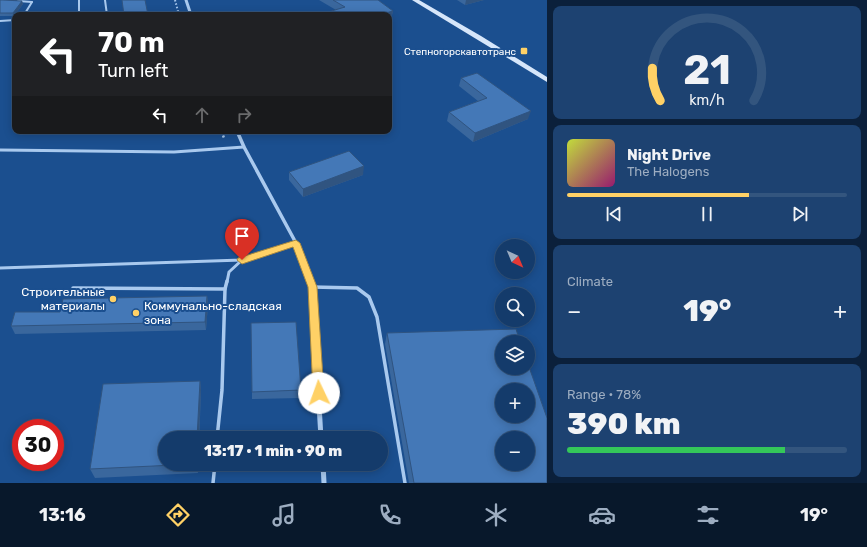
<!DOCTYPE html>
<meta charset="utf-8">
<style>
:root{--surface:#143b6b;--page:#1d4271;--text:#f1f3f6;--muted:#9dadc1;--line:#33557e;--accent:#ffd166}
body{margin:0;font-family:Rubik,sans-serif;background:var(--page);color:var(--text);height:100vh;display:flex;flex-direction:column;font-size:15px;white-space:nowrap}
*{box-sizing:border-box;margin:0}
p{font-size:13px;color:var(--muted)}
.icon{flex:none;width:22px;height:22px;fill:none;stroke:currentColor;stroke-width:2;stroke-linecap:round;stroke-linejoin:round}
.map{position:relative;flex:1;overflow:hidden}
.details{display:flex;flex-direction:column;gap:6px;padding:6px;background:#0b203b;width:320px}
.details>*{flex:none}
.hud{position:absolute;left:12px;top:12px;width:380px;height:122px;border-radius:8px;box-shadow:0 2px 10px #0003,0 0 0 1px var(--line);background:#202124;color:#fff;overflow:hidden}
.needle{width:26px;rotate:136deg}
.fabs{position:absolute;left:495px;top:239px;display:grid;gap:8px}
.fabs a{display:grid;place-items:center;width:40px;height:40px;border-radius:50%;background:var(--surface);box-shadow:0 2px 10px #0003,0 0 0 1px var(--line);font-size:20px}
.speed{position:absolute;left:12px;top:419px;display:flex;gap:8px;font-size:20px;font-weight:700;text-align:center}
.speed>*{display:grid;place-content:center;width:52px;height:52px;border-radius:50%;background:var(--surface);box-shadow:0 2px 10px #0003,0 0 0 1px var(--line);line-height:1}
.speed .limit{border:6px solid #d22;background:#fff;color:#111}
.pin{position:absolute;display:grid;place-items:center;width:34px;height:34px;color:#fff;margin:-41px -17px;border-radius:50% 50% 50% 0;rotate:-45deg;box-shadow:0 0 4px #0007}
.pin .icon{rotate:45deg}
.me{position:absolute;width:44px;margin:-22px;rotate:357deg;stroke-linejoin:round;filter:drop-shadow(0 0 3px #0008)}
.turn{display:flex;align-items:center;gap:14px;height:84px;padding:0 20px;font-size:18px}
.turn .icon{width:52px;height:52px;stroke-width:2.5}
.turn b{display:block;font-size:28px;line-height:34px}
.lanes{display:flex;align-items:center;height:38px;padding:0 20px;background:#0003;justify-content:center;gap:20px;direction:ltr}
.lanes .off{opacity:.35}
.big{font-size:30px;font-weight:800;line-height:1.1}
.details .tile{flex:1;display:flex;flex-direction:column;justify-content:center;gap:6px;min-width:0;padding:0 14px;border-radius:8px;background:var(--page)}
.details .dial{align-items:center;gap:0}
.dial svg{height:104px;overflow:visible;fill:none;stroke:var(--line);stroke-width:7;stroke-linecap:round;text-anchor:middle}
.dial text{fill:var(--text);stroke:none}
.song{display:flex;align-items:center;gap:12px}
.cover{width:48px;height:48px;border-radius:6px;background:linear-gradient(135deg,hsl(70 70% 55%),hsl(320 70% 35%))}
.played{height:4px;border-radius:2px;background:linear-gradient(90deg,var(--accent) 65%,var(--line) 65%)}
.keys{display:flex;justify-content:space-around;direction:ltr}
.heat{display:flex;justify-content:space-between;align-items:center;font-size:22px;direction:ltr}
.charge{height:6px;border-radius:3px;background:linear-gradient(90deg,#34c759 78%,var(--line) 0)}
.trip{position:absolute;left:158px;top:431px;width:230px;height:40px;border-radius:20px;background:var(--surface);box-shadow:0 2px 10px #0003,0 0 0 1px var(--line);font-weight:800;line-height:40px;text-align:center}
.menu{display:flex;height:64px;justify-content:space-around;align-items:center;background:#08182b;color:var(--muted)}
.menu .icon{width:28px;height:28px}
.menu .selected{color:var(--accent)}
.menu b{font-size:18px;color:var(--text)}
main{display:flex;flex:1;min-height:0}
.map>svg:first-child{display:block}
.lines{fill:none;stroke-linecap:round;stroke-linejoin:round}
.path-far1{stroke:#a9c9ee;stroke-width:2;stroke-dasharray:1.5 2;stroke-linecap:butt}
.path{stroke:#a9c9ee;stroke-width:2.5;stroke-dasharray:2 3;stroke-linecap:butt}
.lane-far2{stroke:#a9c9ee;stroke-width:2}
.lane-far1{stroke:#a9c9ee;stroke-width:3}
.lane{stroke:#a9c9ee;stroke-width:3.5}
.street-far2{stroke:#a9c9ee;stroke-width:3}
.street-far1{stroke:#a9c9ee;stroke-width:3.5}
.street{stroke:#a9c9ee;stroke-width:5}
.secondary{fill:#d6e6fa;fill-rule:evenodd}
.wall{fill:#3a679d}
.shaded-wall{fill:#305480}
.building{fill:#4478b7;stroke:#305480;fill-rule:evenodd}
.route{fill:#ffd166;stroke:#a68842}
.poi-dot{fill:#ffd166;stroke:#1b4f8f;stroke-width:1.5}
.labels{text-anchor:middle;stroke-width:4;stroke-linejoin:round;paint-order:stroke}
.far-poi-label{font-size:10px;fill:#fff;stroke:#1b4f8f;text-anchor:end}
.poi-label{font-size:12px;fill:#fff;stroke:#1b4f8f;text-anchor:end}
</style>
<main>
<div class="map">
<svg width="547" height="483" viewBox="0 0 547 483">
<rect width="100%" height="100%" fill="#1b4f8f"/>
<g class="lines">
<path class="path-far1" d="M175 0 179 15"/>
<path class="path" d="M221 131 225 140"/>
<g class="lane-far2">
<path d="M79 0V15"/>
<path d="M105 0 107 15"/>
<path d="M18 1 32 2"/>
<path d="M24 15 32 2"/>
<path d="M0 21 15 20"/>
</g>
<g class="lane-far1">
<path d="M0 150 174 152 244 147"/>
<path d="M0 268 242 260 296 243"/>
<path d="M227 282 229 272 242 260"/>
</g>
<g class="lane">
<path d="M312 287 357 288 369 297 377 317 405 483"/>
<path d="M73 288 225 289"/>
<path d="M217 438 222 390 225 289 227 281"/>
<path d="M213 483 215 464"/>
</g>
<path class="street-far2" d="M186 0 191 15"/>
<path class="street-far1" d="M237 131 244 147 296 243 310 282"/>
<g class="street">
<path d="M310 281 312 287 321 438"/>
<path d="M323 464 324 483"/>
</g>
<path class="secondary" d="M412 0H419L481 36 547 77V82Z"/>
</g>
<g class="wall">
<path d="M0 0 22 1 23 4 14 16H0Z"/>
<path d="M319 0H378L393 11 391 19H389V15H318L336 10Z"/>
<path d="M457 0H484L465 5Z"/>
<path d="M461 78 528 119 473 142 447 121 449 112 478 101 459 86Z"/>
<path d="M289 172 363 175 303 197 289 180Z"/>
<path d="M207 296 208 304 206 330 15 334 11 326 60 312Z"/>
<path d="M387 333 547 483H409L385 344Z"/>
<path d="M200 381 201 390 198 473 95 478 90 469Z"/>
<path d="M301 390 300 398 252 399V392Z"/>
</g>
<g class="shaded-wall">
<path d="M466 0H484L465 5Z"/>
<path d="M22 1 23 4 14 16 13 13Z"/>
<path d="M393 11 391 19H389V15H378Z"/>
<path d="M531 111 528 119 473 142 475 133Z"/>
<path d="M364 166 363 175 303 197V189Z"/>
<path d="M207 296 208 304 206 330 205 322Z"/>
<path d="M200 381 201 390 199 438H197Z"/>
<path d="M196 464H198V473Z"/>
</g>
<g class="building">
<path d="M0 0H3L22 1 13 13H0Z"/>
<path d="M122 0H145L148 15H124Z"/>
<path d="M333 0H378L393 11 378 15H318L345 7Z"/>
<path d="M477 73 531 111 475 133 449 112 487 98 461 78Z"/>
<path d="M349 151 364 166 303 189 289 172Z"/>
<path d="M207 296 205 322 11 326 15 312H60L63 299Z"/>
<path d="M296 322 301 390 252 392 251 323Z"/>
<path d="M516 329 520 342H502V368H528V364L547 418V483H414L387 333ZM502 390H528V416H502ZM502 438H528V464H502Z"/>
<path d="M200 381 197 438H165V464H196L90 469 103 384Z"/>
</g>
<path class="route" d="M296 240 300 243 317 287 324 393 323 396 319 398 315 396 313 393 308 287 293 247 242 264 237 260 238 258Z"/>
<g class="poi-dot">
<rect x="520" y="47" width="8" height="8" rx="2"/>
<circle cx="113" cy="299" r="4"/>
<circle cx="136" cy="313" r="4"/>
</g>
<g class="labels">
<g class="far-poi-label">
<text x="516" y="55">Степногорскавтотранс</text>
</g>
<g class="poi-label">
<text x="105" y="296">Строительные<tspan x="105" dy="14">материалы</tspan></text>
<text x="144" y="310" text-anchor="start">Коммунально-сладская<tspan x="144" dy="14">зона</tspan></text>
</g>
</g>
</svg>
<div class="fabs">
<a><svg class="needle" viewBox="-14 -14 28 28"><path d="M0-13l5 13h-10z" fill="#e53935"/><path d="M0 13l5-13h-10z" fill="#9dadc1"/></svg></a>
<a><svg class="icon" aria-label="search" viewBox="0 0 24 24"><circle cx="10" cy="10" r="6"/><path d="M15 15l6 6"/></svg></a>
<a><svg class="icon" aria-label="layers" viewBox="0 0 24 24"><path d="M12 4l9 5-9 5-9-5zM3 14l9 5 9-5"/></svg></a>
<a>+</a>
<a>−</a>
</div>
<div class="speed"><div class="limit">30</div></div>
<div class="pin" style="left:242px;top:260px;background:#d93025"><svg class="icon" aria-label="arrive" viewBox="0 0 24 24"><path d="M6 21V4h12l-3 4 3 4H6"/></svg></div>
<svg class="me" style="left:319px;top:393px" viewBox="-20 -20 40 40"><circle r="19" fill="#fff"/><path d="M0-13L10 11 0 6-10 11z" fill="#ffd166"/></svg>
<div class="trip">13:17 · 1 min · 90 m</div>
<div class="hud">
<div class="turn"><svg class="icon" aria-label="left" viewBox="0 0 24 24"><path d="M17 20v-9H6M10 6l-5 5 5 5"/></svg><div><b>70 m</b>Turn left</div></div>
<div class="lanes"><svg class="icon" aria-label="left" viewBox="0 0 24 24"><path d="M17 20v-9H6M10 6l-5 5 5 5"/></svg><svg class="icon off" aria-label="ahead" viewBox="0 0 24 24"><path d="M12 20V5M6 11l6-6 6 6"/></svg><svg class="icon off" aria-label="right" viewBox="0 0 24 24"><path d="M7 20v-9h11M14 6l5 5-5 5"/></svg></div>
</div>
</div>
<section class="details">
<div class="tile dial"><svg viewBox="0 0 100 80">
<path d="M14 69A42 42 0 1 1 86 69"/>
<path d="M14 69A42 42 0 0 1 8 44" stroke="#ffd166"/>
<text x="50" y="56" font-size="32" font-weight="700">21</text>
<text x="50" y="72" font-size="11">km/h</text>
</svg></div>
<div class="tile">
<div class="song"><i class="cover"></i><div><b>Night Drive</b><p>The Halogens</p></div></div>
<div class="played"></div>
<div class="keys"><svg class="icon" aria-label="previous" viewBox="0 0 24 24"><path d="M18 5L8 12l10 7zM5 5v14"/></svg><svg class="icon" aria-label="pause" viewBox="0 0 24 24"><path d="M8 5v14M16 5v14"/></svg><svg class="icon" aria-label="next" viewBox="0 0 24 24"><path d="M6 5l10 7-10 7zM19 5v14"/></svg></div>
</div>
<div class="tile"><p>Climate</p>
<div class="heat"><a>−</a><b class="big">19°</b><a>+</a></div>
</div>
<div class="tile"><p>Range · 78%</p><b class="big">390 km</b><div class="charge"></div></div>
</section>
</main>
<nav class="menu">
<b>13:16</b>
<svg class="icon selected" aria-label="directions" viewBox="0 0 24 24"><path d="M12 3l9 9-9 9-9-9zM9 14v-3h6M13 9l2 2-2 2"/></svg>
<svg class="icon" aria-label="music" viewBox="0 0 24 24"><path d="M9 18V5l10-2v13"/><circle cx="6" cy="18" r="3"/><circle cx="16" cy="16" r="3"/></svg>
<svg class="icon" aria-label="phone" viewBox="0 0 24 24"><path d="M5 4h4l2 5-3 2q2 4 5 5l2-3 5 2v4C11 20 4 13 5 4z"/></svg>
<svg class="icon" aria-label="climate" viewBox="0 0 24 24"><path d="M12 3v18M4 7l16 10M4 17L20 7"/></svg>
<svg class="icon" aria-label="car" viewBox="0 0 24 24"><path d="M5 17H2v-5l4-1 3-4h7l3 4 3 1v5h-3M9 17h6M6 11h13"/><circle cx="7" cy="17" r="2"/><circle cx="17" cy="17" r="2"/></svg>
<svg class="icon" aria-label="filters" viewBox="0 0 24 24"><path d="M4 7h16M4 17h16"/><circle cx="9" cy="7" r="2"/><circle cx="15" cy="17" r="2"/></svg>
<b>19°</b>
</nav>
